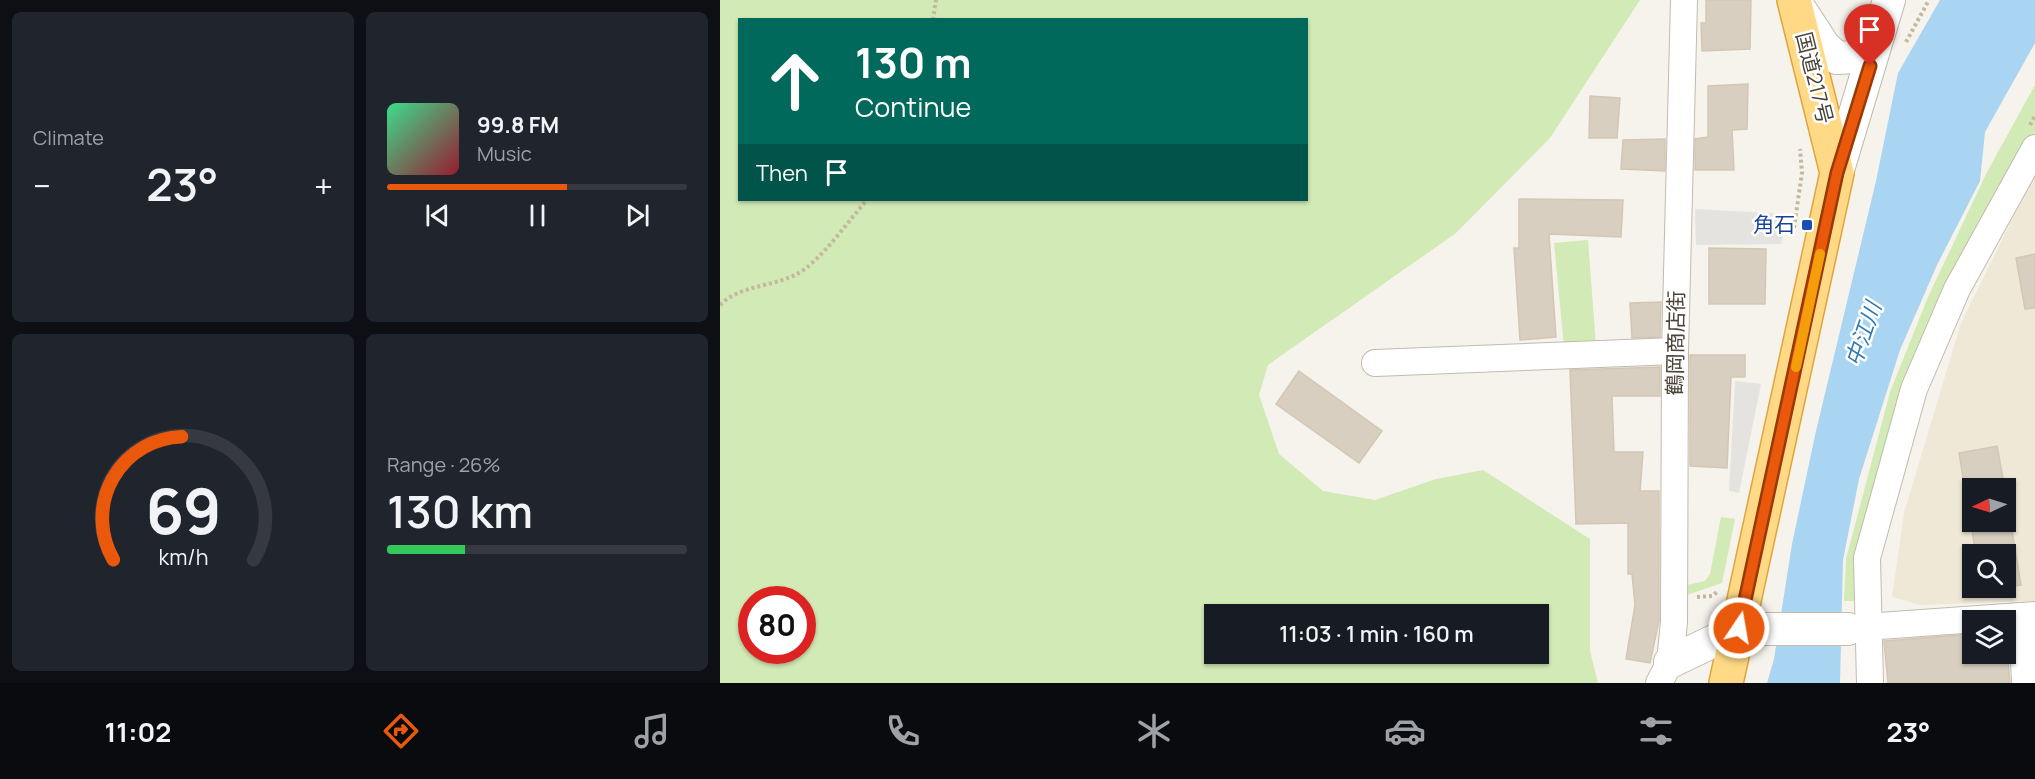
<!DOCTYPE html>
<meta charset="utf-8">
<style>
:root{--surface:#171b24;--page:#20242c;--text:#f1f3f6;--muted:#9ea1a6;--line:#363941;--accent:#ea580c}
body{margin:0;font-family:Manrope,"Noto Sans JP",sans-serif;background:var(--page);color:var(--text);height:100vh;display:flex;flex-direction:column;font-size:22px;white-space:nowrap}
*{box-sizing:border-box;margin:0}
p{font-size:20px;color:var(--muted)}
.icon{flex:none;width:33px;height:33px;fill:none;stroke:currentColor;stroke-width:2;stroke-linecap:round;stroke-linejoin:round}
.map{position:relative;flex:1;overflow:hidden}
.details{display:flex;flex-direction:column;gap:12px;padding:12px;background:#0d0f14;width:720px}
.details>*{flex:none}
.banner{position:absolute;left:18px;top:18px;width:570px;height:183px;border-radius:0px;box-shadow:0 2px 4px #0004;background:#00695c;color:#fff;overflow:hidden}
.needle{width:39px;rotate:266deg}
.tools{position:absolute;left:1242px;top:478px;display:grid;gap:12px}
.tools a{display:grid;place-items:center;width:54px;height:54px;border-radius:0px;background:var(--surface);box-shadow:0 2px 4px #0004;font-size:30px}
.speed{position:absolute;left:18px;top:586px;display:flex;gap:12px;font-size:30px;font-weight:700;text-align:center}
.speed>*{display:grid;place-content:center;width:78px;height:78px;border-radius:50%;background:var(--surface);box-shadow:0 2px 4px #0004;line-height:1}
.speed .limit{border:9px solid #d22;background:#fff;color:#111}
.pin{position:absolute;display:grid;place-items:center;width:51px;height:51px;color:#fff;margin:-62px -26px;border-radius:50% 50% 50% 0;rotate:-45deg;box-shadow:0 0 6px #0007}
.pin .icon{rotate:45deg}
.me{position:absolute;width:66px;margin:-33px;rotate:12deg;stroke-linejoin:round;filter:drop-shadow(0 0 4px #0008)}
.turn{display:flex;align-items:center;gap:21px;height:126px;padding:0 18px;font-size:27px}
.turn .icon{width:78px;height:78px;stroke-width:2.5}
.turn b{display:block;font-size:42px;line-height:51px}
.then{display:flex;align-items:center;height:57px;padding:0 18px;background:#0003;gap:12px;font-size:22px}
.big{font-size:45px;font-weight:600;line-height:1.1}
.details .card{flex:1;display:flex;flex-direction:column;justify-content:center;gap:9px;min-width:0;padding:0 21px;border-radius:9px;background:var(--page)}
.details .dial{align-items:center;gap:0}
.dial svg{height:156px;overflow:visible;fill:none;stroke:var(--line);stroke-width:7;stroke-linecap:round;text-anchor:middle}
.dial text{fill:var(--text);stroke:none}
.song{display:flex;align-items:center;gap:18px}
.cover{width:72px;height:72px;border-radius:9px;background:linear-gradient(135deg,hsl(150 70% 55%),hsl(350 70% 35%))}
.played{height:6px;border-radius:3px;background:linear-gradient(90deg,var(--accent) 60%,var(--line) 60%)}
.keys{display:flex;justify-content:space-around;direction:ltr}
.heat{display:flex;justify-content:space-between;align-items:center;font-size:33px;direction:ltr}
.charge{height:9px;border-radius:4px;background:linear-gradient(90deg,#34c759 26%,var(--line) 0)}
.details .tiles{flex:1;display:grid;gap:12px;grid-template-columns:repeat(2,1fr)}
.trip{position:absolute;left:484px;top:604px;width:345px;height:60px;border-radius:0px;background:var(--surface);box-shadow:0 2px 4px #0004;font-weight:600;line-height:60px;text-align:center}
.tab-bar{display:flex;height:96px;justify-content:space-around;align-items:center;background:#090b0e;color:var(--muted)}
.tab-bar .icon{width:42px;height:42px}
.tab-bar .current{color:var(--accent)}
.tab-bar b{font-size:27px;color:var(--text)}
main{display:flex;flex:1;min-height:0}
.map>svg:first-child{display:block}
.education{fill:#efe8d6;fill-rule:evenodd}
.green{fill:#d2eab5;fill-rule:evenodd}
.parking{fill:#e5e3e0}
.water{fill:#a9d4f2}
.building{fill:#d8cfc1;stroke:#d3c7b4;stroke-width:1.5}
.lines{fill:none;stroke-linecap:round;stroke-linejoin:round}
.minor-casing{stroke:#c2bbae;stroke-width:28}
.tertiary-casing{stroke:#c2bbae;stroke-width:34}
.trunk-casing{stroke:#e0a43c;stroke-width:36}
.path{stroke:#c4b79f;stroke-width:4;stroke-dasharray:3 3;stroke-linecap:butt}
.minor{stroke:#fff;stroke-width:26}
.tertiary{stroke:#fff;stroke-width:32}
.trunk{stroke:#ffd985;stroke-width:33}
.route-casing{stroke:#983908;stroke-width:15}
.route{stroke:#ea580c;stroke-width:10}
.slow{stroke:#f59e0b;stroke-width:10}
.transit-dot{fill:#1a4fb4;stroke:#fff;stroke-width:2}
.labels{text-anchor:middle;stroke-width:5;stroke-linejoin:round;paint-order:stroke}
.street-label{font-size:21px;fill:#4b4439;stroke:#fff}
.transit-label{font-size:21px;fill:#164399;stroke:#fff;text-anchor:end}
.water-label{font-size:22px;font-style:italic;fill:#2e7ab2;stroke:#fff}
</style>
<main>
<section class="details">
<div class="tiles">
<div class="card"><p>Climate</p>
<div class="heat"><a>−</a><b class="big">23°</b><a>+</a></div>
</div>
<div class="card">
<div class="song"><i class="cover"></i><div><b>99.8 FM</b><p>Music</p></div></div>
<div class="played"></div>
<div class="keys"><svg class="icon" aria-label="previous" viewBox="0 0 24 24"><path d="M18 5L8 12l10 7zM5 5v14"/></svg><svg class="icon" aria-label="pause" viewBox="0 0 24 24"><path d="M8 5v14M16 5v14"/></svg><svg class="icon" aria-label="next" viewBox="0 0 24 24"><path d="M6 5l10 7-10 7zM19 5v14"/></svg></div>
</div>
<div class="card dial"><svg viewBox="0 0 100 80">
<path d="M14 69A42 42 0 1 1 86 69"/>
<path d="M14 69A42 42 0 0 1 49 6" stroke="#ea580c"/>
<text x="50" y="56" font-size="32" font-weight="700">69</text>
<text x="50" y="72" font-size="11">km/h</text>
</svg></div>
<div class="card"><p>Range · 26%</p><b class="big">130 km</b><div class="charge"></div></div>
</div>
</section>
<div class="map">
<svg width="1315" height="683" viewBox="0 0 1315 683">
<rect width="100%" height="100%" fill="#f6f3ec"/>
<path class="education" d="M1315 173V601L1200 605 1172 597 1184 513 1241 323ZM1252 489H1286V522H1252ZM1252 555H1286V588H1252Z"/>
<g class="green">
<path d="M0 0H920L830 138 736 233 548 365 539 395 559 454 603 491 655 500 716 479 763 470 870 539V651L878 683H0ZM20 20H586V200H20ZM32 600H82V651H32ZM495 615H819V654H495Z"/>
<path d="M1315 85V132L1233 284 1143 601H1124L1126 559 1170 392 1208 297 1267 172Z"/>
<path d="M868 240 876 345 844 347 834 243Z"/>
<path d="M1001 517 1015 519 1002 583 967 595V585L985 581 990 574Z"/>
</g>
<g class="parking">
<path d="M975 209 1067 214 1061 244 976 245Z"/>
<path d="M1015 381 1041 384 1019 493 1009 491Z"/>
</g>
<path class="water" d="M1220 0H1315V43L1265 132 1260 181 1217 265 1180 350 1139 479 1123 560 1120 683H1047L1054 659 1072 544 1096 431 1156 181 1178 73Z"/>
<g class="building">
<path d="M986 0H1031L1030 49 982 51 981 23H986Z"/>
<path d="M1028 84 1027 129 1012 130 1014 170H975V139L988 137V86Z"/>
<path d="M870 96 900 98 897 138H869Z"/>
<path d="M945 139V171L901 169 903 140Z"/>
<path d="M799 199 903 200 901 237 829 234 836 337 800 340 794 248H799Z"/>
<path d="M989 248 1046 249 1045 304H989Z"/>
<path d="M1315 254V308L1305 309 1296 258Z"/>
<path d="M941 302 940 337 912 338 910 303Z"/>
<path d="M970 355H1025V377H1011L1007 468 970 466Z"/>
<path d="M940 367V396H892L894 452H923L920 491H939V621L930 663 906 659 915 605 912 574H908V523L856 524 850 370Z"/>
<path d="M579 371 662 431 639 463 556 404Z"/>
<path d="M1277 446 1285 489H1252V522H1286V494L1301 585 1286 587V555H1256L1239 453Z"/>
<path d="M1252 634V654H1286V640L1290 683H1168L1164 641Z"/>
</g>
<g class="lines">
<defs>
<g id="minor">
<path d="M655 363 955 351"/>
<path d="M1302 616 1305 683"/>
<path d="M1131 628 1315 615"/>
<path d="M939 683 950 662 954 622 955 351 964 0"/>
<path d="M1150 683 1147 558 1194 389 1237 289 1315 148"/>
</g>
<g id="tertiary">
<path d="M1078 6 1104 46 1117 58 1134 57 1160 29"/>
<path d="M1117 173 1169 0"/>
<path d="M950 662 1019 629H1128"/>
</g>
<path id="trunk" d="M1006 683 1117 173 1074 0"/>
</defs>
<use href="#minor" class="minor-casing"/>
<use href="#tertiary" class="tertiary-casing"/>
<use href="#trunk" class="trunk-casing"/>
<g class="path">
<path d="M213 20 216 0"/>
<path d="M1186 42 1209 0"/>
<path d="M1310 125 1315 116"/>
<path d="M1074 228 1082 173 1080 149"/>
<path d="M0 305C20 285 52 287 77 274 100 262 129 220 147 200"/>
<path d="M977 597 992 596 998 591"/>
</g>
<use href="#minor" class="minor"/>
<use href="#tertiary" class="tertiary"/>
<use href="#trunk" class="trunk"/>
</g>
<g class="lines">
<defs>
<path id="route" d="M1019 628 1117 173 1150 66"/>
</defs>
<use href="#route" class="route-casing"/>
<use href="#route" class="route"/>
<path class="slow" d="M1076 367 1100 254"/>
</g>
<rect class="transit-dot" x="1081" y="219" width="12" height="12" rx="3"/>
<g class="labels">
<g class="street-label">
<text transform="translate(1094 78) rotate(76)" y="7">国道217号</text>
<text transform="translate(956 343) rotate(-89)" y="7">鶴岡商店街</text>
</g>
<g class="transit-label">
<text x="1075" y="232">角石</text>
</g>
<g class="water-label">
<text transform="translate(1143 334) rotate(-71)" y="8">中江川</text>
</g>
</g>
</svg>
<div class="tools">
<a><svg class="needle" viewBox="-14 -14 28 28"><path d="M0-13l5 13h-10z" fill="#e53935"/><path d="M0 13l5-13h-10z" fill="#9ea1a6"/></svg></a>
<a><svg class="icon" aria-label="search" viewBox="0 0 24 24"><circle cx="10" cy="10" r="6"/><path d="M15 15l6 6"/></svg></a>
<a><svg class="icon" aria-label="layers" viewBox="0 0 24 24"><path d="M12 4l9 5-9 5-9-5zM3 14l9 5 9-5"/></svg></a>
</div>
<div class="speed"><div class="limit">80</div></div>
<div class="pin" style="left:1150px;top:66px;background:#d93025"><svg class="icon" aria-label="arrive" viewBox="0 0 24 24"><path d="M6 21V4h12l-3 4 3 4H6"/></svg></div>
<svg class="me" style="left:1019px;top:628px" viewBox="-20 -20 40 40"><circle r="17" fill="#ea580c" stroke="#fff" stroke-width="3"/><path d="M0-11L8 9 0 5-8 9z" fill="#fff"/></svg>
<div class="trip">11:03 · 1 min · 160 m</div>
<div class="banner">
<div class="turn"><svg class="icon" aria-label="ahead" viewBox="0 0 24 24"><path d="M12 20V5M6 11l6-6 6 6"/></svg><div><b>130 m</b>Continue</div></div>
<div class="then">Then<svg class="icon" aria-label="arrive" viewBox="0 0 24 24"><path d="M6 21V4h12l-3 4 3 4H6"/></svg></div>
</div>
</div>
</main>
<nav class="tab-bar">
<b>11:02</b>
<svg class="icon current" aria-label="directions" viewBox="0 0 24 24"><path d="M12 3l9 9-9 9-9-9zM9 14v-3h6M13 9l2 2-2 2"/></svg>
<svg class="icon" aria-label="music" viewBox="0 0 24 24"><path d="M9 18V5l10-2v13"/><circle cx="6" cy="18" r="3"/><circle cx="16" cy="16" r="3"/></svg>
<svg class="icon" aria-label="phone" viewBox="0 0 24 24"><path d="M5 4h4l2 5-3 2q2 4 5 5l2-3 5 2v4C11 20 4 13 5 4z"/></svg>
<svg class="icon" aria-label="climate" viewBox="0 0 24 24"><path d="M12 3v18M4 7l16 10M4 17L20 7"/></svg>
<svg class="icon" aria-label="car" viewBox="0 0 24 24"><path d="M5 17H2v-5l4-1 3-4h7l3 4 3 1v5h-3M9 17h6M6 11h13"/><circle cx="7" cy="17" r="2"/><circle cx="17" cy="17" r="2"/></svg>
<svg class="icon" aria-label="filters" viewBox="0 0 24 24"><path d="M4 7h16M4 17h16"/><circle cx="9" cy="7" r="2"/><circle cx="15" cy="17" r="2"/></svg>
<b>23°</b>
</nav>
